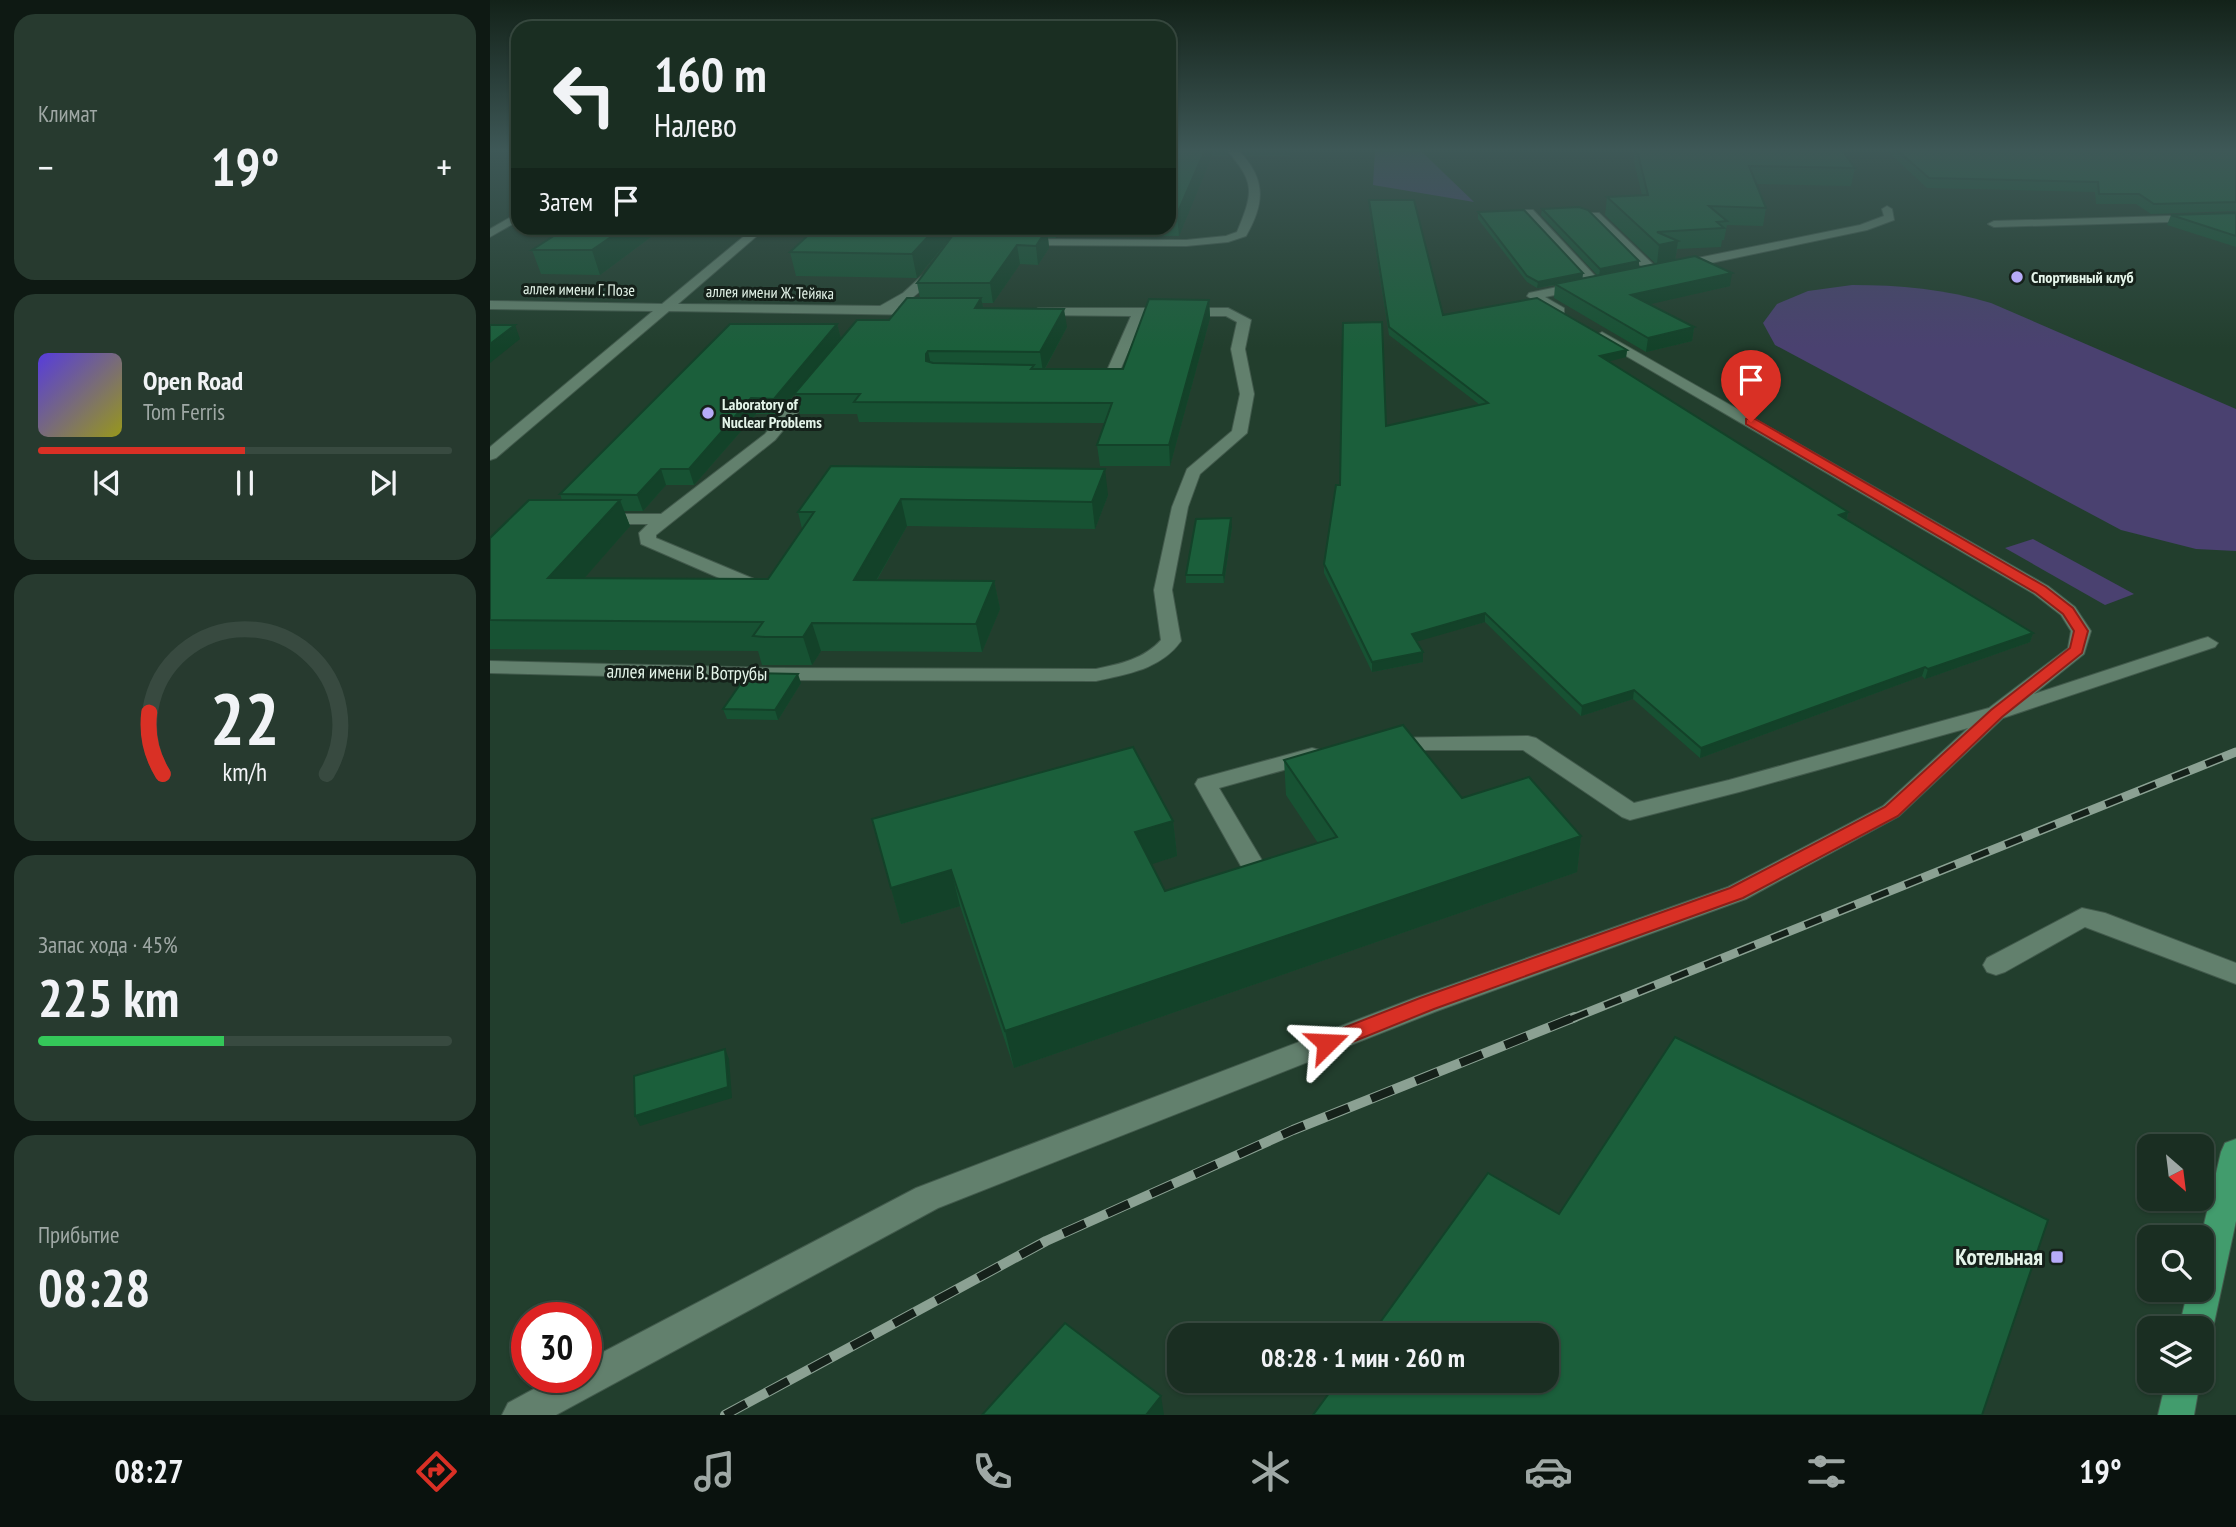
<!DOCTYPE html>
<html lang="ru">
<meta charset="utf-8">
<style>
:root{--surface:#1a2e22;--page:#273a2f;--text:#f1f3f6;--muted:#9fa8a5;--line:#384a40;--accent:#d93025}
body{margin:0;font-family:"PT Sans Narrow",sans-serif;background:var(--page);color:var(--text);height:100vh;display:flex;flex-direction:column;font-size:26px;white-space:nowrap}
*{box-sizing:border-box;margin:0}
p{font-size:23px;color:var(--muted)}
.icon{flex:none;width:38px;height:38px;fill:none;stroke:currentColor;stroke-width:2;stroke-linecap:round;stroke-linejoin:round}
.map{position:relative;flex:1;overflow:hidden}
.drawer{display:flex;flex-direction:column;gap:14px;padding:14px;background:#0e1913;width:490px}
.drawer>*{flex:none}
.top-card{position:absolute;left:21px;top:21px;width:665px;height:214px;border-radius:21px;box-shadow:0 2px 5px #0004,0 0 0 2px var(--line);background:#1a2e22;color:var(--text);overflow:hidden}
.needle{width:46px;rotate:152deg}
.tools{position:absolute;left:1647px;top:1134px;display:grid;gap:14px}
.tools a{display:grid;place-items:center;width:77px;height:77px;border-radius:14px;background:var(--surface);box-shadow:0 2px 5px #0004,0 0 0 2px var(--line);font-size:35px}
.speed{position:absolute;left:21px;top:1302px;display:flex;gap:14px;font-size:35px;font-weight:700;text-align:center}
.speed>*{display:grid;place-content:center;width:91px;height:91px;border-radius:50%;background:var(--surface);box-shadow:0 2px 5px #0004,0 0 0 2px var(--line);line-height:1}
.speed .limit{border:10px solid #d22;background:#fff;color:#111}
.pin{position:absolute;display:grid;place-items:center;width:60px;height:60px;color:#fff;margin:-72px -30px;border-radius:50% 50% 50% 0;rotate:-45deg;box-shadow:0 0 7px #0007}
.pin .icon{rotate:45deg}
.me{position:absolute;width:77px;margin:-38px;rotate:69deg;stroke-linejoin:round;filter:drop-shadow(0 0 5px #0008)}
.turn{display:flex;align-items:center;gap:24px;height:147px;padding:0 28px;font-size:32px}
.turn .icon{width:91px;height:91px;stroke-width:2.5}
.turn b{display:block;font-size:49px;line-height:60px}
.then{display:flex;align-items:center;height:66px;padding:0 28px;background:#0003;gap:14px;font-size:26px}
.big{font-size:52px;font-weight:600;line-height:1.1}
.drawer .card{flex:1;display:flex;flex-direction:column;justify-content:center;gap:10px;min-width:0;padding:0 24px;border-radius:21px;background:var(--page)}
.drawer .dial{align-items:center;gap:0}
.dial svg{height:182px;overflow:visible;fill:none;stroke:var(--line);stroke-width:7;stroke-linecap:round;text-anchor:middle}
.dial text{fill:var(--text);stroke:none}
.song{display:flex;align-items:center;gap:21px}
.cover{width:84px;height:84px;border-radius:10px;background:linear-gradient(135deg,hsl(250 70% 55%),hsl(60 70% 35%))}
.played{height:7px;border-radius:4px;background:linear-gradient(90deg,var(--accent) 50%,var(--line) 50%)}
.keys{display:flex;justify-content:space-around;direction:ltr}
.heat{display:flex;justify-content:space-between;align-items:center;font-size:38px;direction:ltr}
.charge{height:10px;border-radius:5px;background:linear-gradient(90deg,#34c759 45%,var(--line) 0)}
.trip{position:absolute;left:677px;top:1323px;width:392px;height:70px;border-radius:21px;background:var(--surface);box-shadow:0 2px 5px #0004,0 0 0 2px var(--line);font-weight:600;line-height:70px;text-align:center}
.dock{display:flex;height:112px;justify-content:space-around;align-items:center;background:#0a120e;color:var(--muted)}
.dock .icon{width:49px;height:49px}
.dock .selected{color:var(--accent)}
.dock b{font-size:32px;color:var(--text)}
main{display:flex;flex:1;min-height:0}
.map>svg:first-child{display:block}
.green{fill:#4a4170}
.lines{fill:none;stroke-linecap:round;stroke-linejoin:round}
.minor-casing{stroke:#425a4c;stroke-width:2}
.major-casing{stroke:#425a4c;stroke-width:2}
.minor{fill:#62806d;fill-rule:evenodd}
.major{fill:#429c6d;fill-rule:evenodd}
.rail-far1-casing{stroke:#8ba193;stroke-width:9}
.rail-casing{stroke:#8ba193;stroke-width:10}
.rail-far1{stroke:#15211a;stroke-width:6;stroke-dasharray:18;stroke-linecap:butt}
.rail{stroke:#15211a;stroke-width:8;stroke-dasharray:24;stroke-linecap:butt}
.wall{fill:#175233}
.shaded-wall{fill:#134229}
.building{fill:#1b5f3b;stroke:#134229;stroke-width:2}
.route{fill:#d93025;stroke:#8d1f18;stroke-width:2}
.poi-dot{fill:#b7abf8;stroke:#15211a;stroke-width:2.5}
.labels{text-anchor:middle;stroke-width:6;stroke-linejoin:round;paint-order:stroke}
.far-poi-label{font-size:16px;font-weight:bold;fill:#e4f4e9;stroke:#15211a;text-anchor:start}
.far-street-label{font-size:16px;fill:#e4f4e9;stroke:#15211a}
.street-label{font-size:19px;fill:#e4f4e9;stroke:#15211a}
.near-poi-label{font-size:23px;font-weight:bold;fill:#e4f4e9;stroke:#15211a;text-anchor:end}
</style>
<main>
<section class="drawer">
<div class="card"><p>Климат</p>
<div class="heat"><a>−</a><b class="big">19°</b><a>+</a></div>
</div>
<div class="card">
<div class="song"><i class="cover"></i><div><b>Open Road</b><p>Tom Ferris</p></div></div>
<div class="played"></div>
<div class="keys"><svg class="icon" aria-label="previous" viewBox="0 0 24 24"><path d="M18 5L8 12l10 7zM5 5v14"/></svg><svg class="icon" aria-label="pause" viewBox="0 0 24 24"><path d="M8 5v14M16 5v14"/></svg><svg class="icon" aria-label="next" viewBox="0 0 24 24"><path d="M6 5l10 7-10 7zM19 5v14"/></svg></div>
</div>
<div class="card dial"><svg viewBox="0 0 100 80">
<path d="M14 69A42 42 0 1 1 86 69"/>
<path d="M14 69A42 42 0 0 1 8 42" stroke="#d93025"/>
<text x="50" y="56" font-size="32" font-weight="700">22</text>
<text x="50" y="72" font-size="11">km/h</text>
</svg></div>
<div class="card"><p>Запас хода · 45%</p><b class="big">225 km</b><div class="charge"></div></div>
<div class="card"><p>Прибытие</p><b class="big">08:28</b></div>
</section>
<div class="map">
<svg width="1746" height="1415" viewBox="0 0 1746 1415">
<rect width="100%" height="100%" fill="#223e2d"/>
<g class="green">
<path d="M885 150H930L984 202 883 185Z"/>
<path d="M1362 285C1410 285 1455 289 1501 303L1746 409V551L1706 549 1631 530 1285 345 1273 323 1287 304 1318 291Z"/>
<path d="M1543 539 1644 594 1615 605 1515 548Z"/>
</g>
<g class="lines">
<defs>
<g id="minor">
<path d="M737 150 749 151C776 179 775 203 756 236L738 242 696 246 531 245 525 242 531 239 696 240 736 236 747 232C764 191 765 183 737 150Z"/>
<path d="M1397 206 1402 209 1404 220 1377 230 1188 270 1182 266 1188 262 1370 225 1394 216 1392 209Z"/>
<path d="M1035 210H1043L1109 280V286H1101L1035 214Z"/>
<path d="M28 213V221L0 237V229Z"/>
<path d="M1101 213H1109L1167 268V274H1159L1101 217Z"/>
<path d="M1746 214V220L1504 227 1498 224 1504 221Z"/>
<path d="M264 228H276L188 304 390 306 413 293 446 263 452 267C440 283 426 297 408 307H435L441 311 435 315 179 311 6 458 0 460V447L163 311 0 309V301L172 304Z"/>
<path d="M1091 282 1095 283V289L1055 297 1074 308V314H1064L1037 296 1039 293Z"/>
<path d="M548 308H738L761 320 755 349 764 394 757 433 710 474 698 507 682 590 691 641C671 669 638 674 606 681L284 680 0 673V661L284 668 606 669C630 664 654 659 671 640L664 590 682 507 697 469 742 431 750 394 741 349 747 322 736 316H654L625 382 604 383 597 379 604 375H615L641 316 543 315 542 312Z"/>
<path d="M1112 332 1558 586 1585 607 1601 631 1594 654 1544 694 1711 639 1718 637 1728 643 1725 647 1513 718 1409 816 1256 899 947 1011 448 1208 66 1415H12L18 1403 66 1377H96V1361L426 1188 927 997 1238 887 1393 806 1478 728 1249 792 1140 820 1132 817 1033 750H898L890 748 887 743 890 738 1038 736 1046 738 1144 803 1239 780 1499 708 1578 648 1581 631 1571 615 1544 594 1107 339 1105 336Z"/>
<path d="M325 379 332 383 285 440 166 535V538L264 579 266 583 264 587H250L151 544 149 533 158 524H109L100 519 109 514H171L275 434 320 380Z"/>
<path d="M822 748 830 750 833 755 830 760 729 788 773 862 770 868 761 870 752 868 705 784 708 779Z"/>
<path d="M1592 908 1615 913 1746 963V984L1595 927 1515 972 1506 975 1497 972 1493 965 1497 958Z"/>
</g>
<g id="major">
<path d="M1746 1139V1221L1723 1328 1718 1339 1712 1342V1328H1689L1698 1290H1712L1711 1237 1731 1152 1735 1143Z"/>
<path d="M1676 1381H1710L1704 1415H1668Z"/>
</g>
</defs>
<use href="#minor" class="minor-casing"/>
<use href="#major" class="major-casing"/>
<use href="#minor" class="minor"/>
<use href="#major" class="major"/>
<defs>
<path id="rail-far1" d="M1081 1019 1746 752"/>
<path id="rail" d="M235 1415 556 1241 803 1130 1085 1017"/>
</defs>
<use href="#rail-far1" class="rail-far1-casing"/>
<use href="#rail" class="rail-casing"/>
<use href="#rail-far1" class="rail-far1"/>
<use href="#rail" class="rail"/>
</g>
<g class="wall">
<path d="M679 150H738V156H722L689 236 567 235 566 238H558L559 248 548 265 530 264 503 303H492L493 308 577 327 555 369H633L719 300 720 318 680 466H610L607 445 615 423 369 422 367 414H310L305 394 288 414H266L204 485H176L153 511H134L140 526 94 578 278 579 312 529 308 512 341 466 618 495 605 529 417 526 387 580 504 581 510 609 492 652 331 651 322 665H272L268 651 0 649V538L72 500 70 494 347 324 351 339 319 377 430 298 427 283 457 243 427 278 306 276 300 252 326 228H679Z"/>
<path d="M751 150H801L800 156H756Z"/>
<path d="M1145 150H1352L1365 168 1361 186 1266 184 1276 208 1273 226 1237 225 1234 240H1232L1231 247 1187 249 1185 260 1240 286 1159 304 1204 327 1202 341 1156 352 1064 298 1065 285 1047 288 1037 282 988 219V212L1093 273 1092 279 1108 276 1051 215 1052 209 1149 267 1166 264 1115 215 1117 197 1152 195 1144 162Z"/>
<path d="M1396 150H1746V211L1661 214 1646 204H1606L1605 192 1437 188Z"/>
<path d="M879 200 953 315 1137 350 1136 357 1118 361 1358 512 1357 519 1543 633 1540 642 1435 679 1432 676 1210 758 1143 699 1091 716 995 622 927 641 933 652V662L882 672 834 573V564L850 485 896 426 990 405 899 335 879 207Z"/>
<path d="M1746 213V247L1677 225 1681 215Z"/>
<path d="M76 228H173L110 275 51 274 42 250Z"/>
<path d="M742 527 734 583H696V575Z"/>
<path d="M311 683 288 720 237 719 233 709Z"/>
<path d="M794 760 972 798 1091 836 1087 872 524 1068 470 906 411 924 382 819 683 821 687 856 661 864 675 891 828 843 796 795Z"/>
</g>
<g class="shaded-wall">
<path d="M715 150H722V156L689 236 687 214Z"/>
<path d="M134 228H173L110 275 102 250Z"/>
<path d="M446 228H489L490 236 456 243 427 278 422 254Z"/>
<path d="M564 228H566L567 235 566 238Z"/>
<path d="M557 229 559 248 548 265 546 246Z"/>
<path d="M1188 241 1185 260 1167 264 1169 245Z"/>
<path d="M527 245 530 264 503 303 500 283Z"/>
<path d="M1149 261V267L1109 276 1110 269Z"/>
<path d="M1093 273 1092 279 1047 288 1048 282Z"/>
<path d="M1242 273 1240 286 1139 309 1141 295Z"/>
<path d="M491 298 495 316 485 308Z"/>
<path d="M719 300 720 318 680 466 679 445Z"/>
<path d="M574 309 577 327 553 372 550 352Z"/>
<path d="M347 324 351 339 288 414 284 399Z"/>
<path d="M25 325 30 339 0 363V344Z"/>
<path d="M1204 327 1202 341 1156 352 1158 338Z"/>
<path d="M1137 350 1136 357 1109 364 1110 356Z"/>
<path d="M438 351 442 370 436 361V354Z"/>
<path d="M261 398 266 414 204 485 199 469Z"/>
<path d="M171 469 176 485 153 511 147 495Z"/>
<path d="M615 469 618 495 605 529 602 502Z"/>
<path d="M411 499 417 526 371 607 364 580Z"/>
<path d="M130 500 140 526 70 606 58 578Z"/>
<path d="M1358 512 1356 521 1349 515Z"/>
<path d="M741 518 742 527 734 583 733 575Z"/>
<path d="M504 581 510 609 492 652 486 624Z"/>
<path d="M995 613V622L922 643V634Z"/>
<path d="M322 623 331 651 322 665 313 637Z"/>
<path d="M1543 633 1540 642 1435 679 1438 669Z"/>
<path d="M933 652V662L882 672V662Z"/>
<path d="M1435 667 1432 676 1210 758 1211 748Z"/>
<path d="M308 674 311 683 288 720 285 710Z"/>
<path d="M1144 690 1143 699 1091 716 1092 706Z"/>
<path d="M683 821 687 856 650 868 645 832Z"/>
<path d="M1091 836 1087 872 524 1068 515 1031Z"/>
<path d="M461 870 470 906 411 924 401 888Z"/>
<path d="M235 1049 239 1059 242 1098 150 1126 145 1116Z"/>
<path d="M671 1396 674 1415H656Z"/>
</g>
<g class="building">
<path d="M679 150H715L687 214H679Z"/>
<path d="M1147 150H1352L1365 168 1259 166 1276 208 1219 206 1237 221 1227 222 1234 228 1167 232 1188 241 1169 245 1117 197 1158 195Z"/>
<path d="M1407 150H1746V202L1664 204 1649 194H1609L1608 182 1439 178Z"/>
<path d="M879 200H924L953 315 1047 298 1137 350 1110 356 1358 512 1349 515 1543 633 1438 669 1435 667 1211 748 1144 690 1092 706 995 613 922 634 933 652 882 662 834 564 846 485H850L853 323 892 322 896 426 998 403 899 327Z"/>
<path d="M1089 207 1098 210 1149 261 1110 269 1052 209Z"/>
<path d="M1034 210 1093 273 1048 282 1037 276 988 212Z"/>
<path d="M1746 213V236L1681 215Z"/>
<path d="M76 228H134L102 250H42Z"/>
<path d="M326 228H446L422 254 300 252Z"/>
<path d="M487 229H557L546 246 527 245 500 283H427L463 235Z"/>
<path d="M1205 256 1242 273 1141 295 1204 327 1158 338 1065 284Z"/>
<path d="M417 298H491L485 308 574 309 550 352 438 351 436 354V361L443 363 544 365 541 369H633L659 299 719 300 679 445H607L622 403 364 402 370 394H304L367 320H399Z"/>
<path d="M240 324H347L284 399 261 398 199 469H171L147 495 70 494Z"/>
<path d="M0 325H25L0 344Z"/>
<path d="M341 466 615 469 602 502 411 499 364 580 504 581 486 624 322 623 313 637H275L263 636 273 622 0 620V538L39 500H130L58 578 278 579 324 512H308Z"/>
<path d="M741 518 733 575H696L706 519Z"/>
<path d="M258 673 308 674 285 710 233 709Z"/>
<path d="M913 725 972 798 1039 777 1091 836 515 1031 461 870 401 888 382 819 643 747 683 821 645 832 675 891 847 837 794 760Z"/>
<path d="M1185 1037 1558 1220 1492 1415H823L848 1381H1057V1335H881L998 1173 1069 1214Z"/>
<path d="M235 1049 238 1087 145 1116 144 1076Z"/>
<path d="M575 1323 671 1396 656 1415H492Z"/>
</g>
<linearGradient id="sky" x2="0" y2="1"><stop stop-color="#132219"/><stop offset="0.43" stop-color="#3e5857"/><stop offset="1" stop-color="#3e5857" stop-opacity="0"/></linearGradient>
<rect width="1746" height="348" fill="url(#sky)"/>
<path class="route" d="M1256 419H1265L1556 587 1583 608 1598 631 1592 653 1512 717 1408 816 1253 898 944 1009 845 1049 837 1051 830 1049 827 1043 830 1037 930 998 1240 888 1395 807 1501 710 1580 648 1584 631 1573 614 1546 593 1256 424Z"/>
<g class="poi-dot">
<circle cx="1527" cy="277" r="7"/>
<circle cx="218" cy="413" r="7"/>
<rect x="1560" y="1250" width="14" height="14" rx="3.5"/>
</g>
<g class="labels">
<g class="far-poi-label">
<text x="1541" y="283">Спортивный клуб</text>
<text x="232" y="410">Laboratory of<tspan x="232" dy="18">Nuclear Problems</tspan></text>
</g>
<g class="far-street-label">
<text transform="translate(89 289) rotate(1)" y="6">аллея имени Г. Позе</text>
<text transform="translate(280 292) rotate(1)" y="6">аллея имени Ж. Тейяка</text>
</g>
<g class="street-label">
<text transform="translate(197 672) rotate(1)" y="7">аллея имени В. Вотрубы</text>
</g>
<g class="near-poi-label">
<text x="1553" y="1265">Котельная</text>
</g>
</g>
</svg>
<div class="tools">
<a><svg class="needle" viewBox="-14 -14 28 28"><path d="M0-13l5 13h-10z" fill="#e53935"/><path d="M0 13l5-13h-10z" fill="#9fa8a5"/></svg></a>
<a><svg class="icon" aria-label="search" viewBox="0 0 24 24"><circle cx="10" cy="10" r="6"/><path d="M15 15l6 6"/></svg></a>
<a><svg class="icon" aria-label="layers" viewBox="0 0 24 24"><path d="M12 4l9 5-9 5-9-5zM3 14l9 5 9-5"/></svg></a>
</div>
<div class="speed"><div class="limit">30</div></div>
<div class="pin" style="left:1261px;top:422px;background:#d93025"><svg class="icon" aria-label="arrive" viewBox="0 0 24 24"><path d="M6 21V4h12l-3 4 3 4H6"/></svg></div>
<svg class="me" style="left:837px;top:1043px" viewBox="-20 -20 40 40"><path d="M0-17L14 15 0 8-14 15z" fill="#d93025" stroke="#fff" stroke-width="4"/></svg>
<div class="trip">08:28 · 1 мин · 260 m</div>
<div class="top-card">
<div class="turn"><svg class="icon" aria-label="left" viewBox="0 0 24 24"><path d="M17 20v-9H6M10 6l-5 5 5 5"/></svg><div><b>160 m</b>Налево</div></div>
<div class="then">Затем<svg class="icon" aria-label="arrive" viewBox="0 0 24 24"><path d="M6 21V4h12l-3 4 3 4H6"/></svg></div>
</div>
</div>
</main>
<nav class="dock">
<b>08:27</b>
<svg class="icon selected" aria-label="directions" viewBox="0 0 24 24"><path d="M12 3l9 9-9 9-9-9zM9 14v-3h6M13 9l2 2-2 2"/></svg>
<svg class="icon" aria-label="music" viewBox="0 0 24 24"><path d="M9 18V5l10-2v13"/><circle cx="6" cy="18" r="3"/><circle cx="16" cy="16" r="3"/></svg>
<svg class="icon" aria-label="phone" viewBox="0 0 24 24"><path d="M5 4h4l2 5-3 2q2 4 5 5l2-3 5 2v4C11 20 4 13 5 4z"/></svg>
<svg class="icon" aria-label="climate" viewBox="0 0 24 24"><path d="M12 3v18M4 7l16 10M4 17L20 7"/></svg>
<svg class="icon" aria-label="car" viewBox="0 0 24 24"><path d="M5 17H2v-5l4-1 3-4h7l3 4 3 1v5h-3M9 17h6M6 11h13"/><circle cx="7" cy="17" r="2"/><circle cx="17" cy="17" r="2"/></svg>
<svg class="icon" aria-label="filters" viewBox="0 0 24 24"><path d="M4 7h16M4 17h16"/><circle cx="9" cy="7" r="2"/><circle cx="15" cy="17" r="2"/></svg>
<b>19°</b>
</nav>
